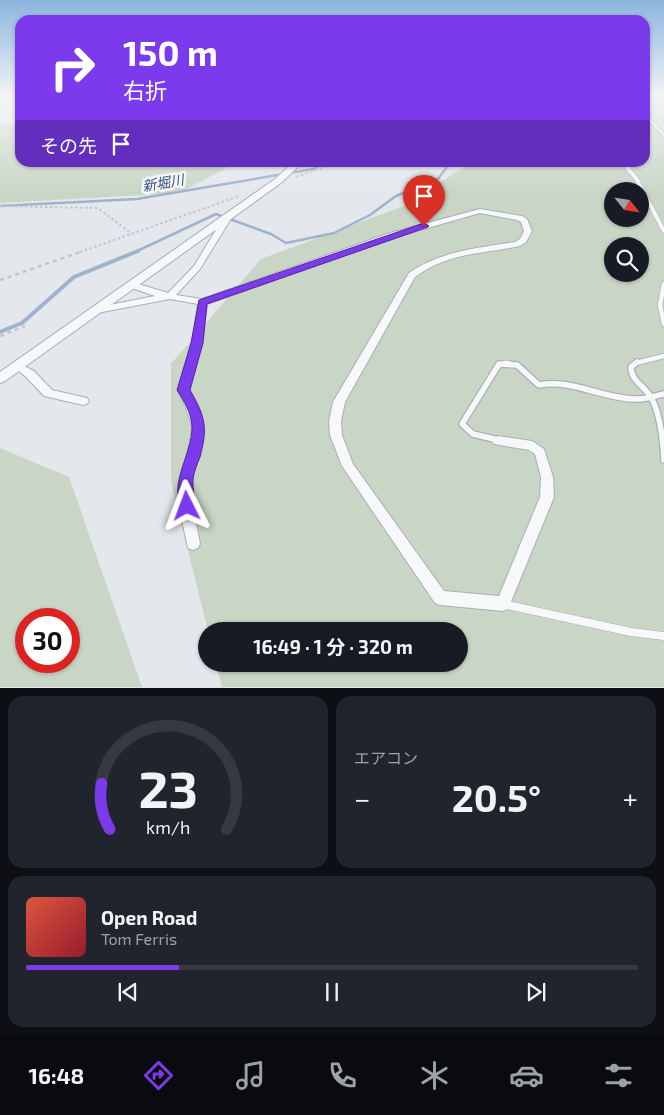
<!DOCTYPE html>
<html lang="ja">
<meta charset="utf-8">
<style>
:root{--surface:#171b24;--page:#20242c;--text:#f1f3f6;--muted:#9ea1a6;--line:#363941;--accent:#7c3aed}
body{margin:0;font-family:"Exo 2","Noto Sans JP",sans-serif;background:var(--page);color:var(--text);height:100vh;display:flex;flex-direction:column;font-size:19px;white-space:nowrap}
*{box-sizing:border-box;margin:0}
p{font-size:16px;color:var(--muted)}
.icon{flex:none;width:28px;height:28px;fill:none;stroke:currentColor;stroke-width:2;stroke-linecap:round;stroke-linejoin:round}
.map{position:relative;height:688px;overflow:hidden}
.sheet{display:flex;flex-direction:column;gap:8px;padding:8px;background:#0d0f14;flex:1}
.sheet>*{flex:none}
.hud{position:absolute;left:15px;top:15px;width:635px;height:152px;border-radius:15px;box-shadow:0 1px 4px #0004;background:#7c3aed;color:#fff;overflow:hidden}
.needle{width:32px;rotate:120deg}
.buttons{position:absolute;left:604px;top:182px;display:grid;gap:10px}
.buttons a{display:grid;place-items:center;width:45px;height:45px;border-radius:50%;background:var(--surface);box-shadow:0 1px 4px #0004;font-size:25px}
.speed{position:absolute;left:15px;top:608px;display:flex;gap:10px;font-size:25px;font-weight:700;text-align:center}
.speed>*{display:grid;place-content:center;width:65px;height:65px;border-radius:50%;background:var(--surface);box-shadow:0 1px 4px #0004;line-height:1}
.speed .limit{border:8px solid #d22;background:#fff;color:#111}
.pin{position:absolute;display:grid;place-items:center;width:42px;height:42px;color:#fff;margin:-51px -21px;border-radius:50% 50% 50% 0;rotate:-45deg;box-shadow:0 0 5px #0007}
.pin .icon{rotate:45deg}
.me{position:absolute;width:55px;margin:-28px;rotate:357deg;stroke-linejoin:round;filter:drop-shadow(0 0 4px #0008)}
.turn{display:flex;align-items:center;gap:18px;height:105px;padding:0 25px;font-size:22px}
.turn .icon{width:65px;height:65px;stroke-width:2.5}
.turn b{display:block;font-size:35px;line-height:42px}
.then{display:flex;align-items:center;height:48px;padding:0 25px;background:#0003;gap:10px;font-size:19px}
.big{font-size:38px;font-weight:700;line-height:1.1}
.sheet .card{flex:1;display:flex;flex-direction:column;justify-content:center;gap:8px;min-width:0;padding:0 18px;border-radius:15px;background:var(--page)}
.sheet .dial{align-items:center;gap:0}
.dial svg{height:130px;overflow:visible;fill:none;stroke:var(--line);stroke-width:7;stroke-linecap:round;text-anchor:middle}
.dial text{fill:var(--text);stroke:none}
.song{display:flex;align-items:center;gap:15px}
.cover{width:60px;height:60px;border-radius:8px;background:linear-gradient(135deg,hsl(10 70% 55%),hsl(350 70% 35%))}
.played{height:5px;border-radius:2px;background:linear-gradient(90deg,var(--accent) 25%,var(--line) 25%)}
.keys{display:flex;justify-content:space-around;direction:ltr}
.heat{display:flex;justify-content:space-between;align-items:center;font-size:28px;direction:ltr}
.sheet .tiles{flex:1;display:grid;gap:8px;grid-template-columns:1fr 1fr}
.card:last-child{grid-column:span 2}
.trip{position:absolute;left:198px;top:622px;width:270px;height:50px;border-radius:25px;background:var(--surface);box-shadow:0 1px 4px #0004;font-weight:700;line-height:50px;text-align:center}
.dock{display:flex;height:80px;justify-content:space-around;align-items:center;background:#090b0e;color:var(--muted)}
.dock .icon{width:35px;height:35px}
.dock .active{color:var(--accent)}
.dock b{font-size:22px;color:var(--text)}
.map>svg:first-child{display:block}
.green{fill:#c9d6c5;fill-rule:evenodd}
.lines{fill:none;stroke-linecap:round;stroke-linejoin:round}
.stream-far2{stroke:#9fb4cc;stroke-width:2}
.stream-far1{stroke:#9fb4cc;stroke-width:2.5}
.stream{stroke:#9fb4cc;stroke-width:4}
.service-far4-casing{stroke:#a9aeb7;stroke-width:4}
.service-far3-casing{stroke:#a9aeb7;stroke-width:5}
.service-far2-casing{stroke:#a9aeb7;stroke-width:6}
.service-far1-casing{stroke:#a9aeb7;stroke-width:8}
.service-casing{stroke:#a9aeb7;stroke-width:9}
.minor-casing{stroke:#a9aeb7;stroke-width:2}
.tertiary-casing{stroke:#a9aeb7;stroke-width:2}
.path-far2{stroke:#c2c5cb;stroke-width:1;stroke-dasharray:2 2;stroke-linecap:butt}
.path-far1{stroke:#c2c5cb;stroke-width:2;stroke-dasharray:2.5 2.5;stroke-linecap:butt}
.path{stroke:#c2c5cb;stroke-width:2.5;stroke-dasharray:4 4;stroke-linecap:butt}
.service-far4{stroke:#f7f8fa;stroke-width:2.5}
.service-far3{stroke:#f7f8fa;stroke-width:4}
.service-far2{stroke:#f7f8fa;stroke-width:4.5}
.service-far1{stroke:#f7f8fa;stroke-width:5.5}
.service{stroke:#f7f8fa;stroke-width:8}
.minor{fill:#f7f8fa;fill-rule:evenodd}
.tertiary{fill:#f7f8fa;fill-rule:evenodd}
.route{fill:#7c3aed;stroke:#51269a}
.labels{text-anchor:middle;stroke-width:5;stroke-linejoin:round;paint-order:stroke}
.far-water-label{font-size:14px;font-style:italic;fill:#34527a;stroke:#f4f6f9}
</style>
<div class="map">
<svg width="664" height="688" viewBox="0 0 664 688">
<rect width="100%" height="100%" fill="#e4e7ec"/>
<g class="green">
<path d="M645 97H664V687H222L216 664H459V631H208L171 482V364L261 259 404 206 470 163 645 162ZM612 191H640V219H612ZM612 246H640V274H612Z"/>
<path d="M20 124V162L236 163 179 193 0 203V125Z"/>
<path d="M0 448 69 477 142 687H0ZM26 619H69V661H26Z"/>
</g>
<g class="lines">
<g class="stream-far2">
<path d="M320 165 326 162"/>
<path d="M449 165 451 162"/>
</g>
<g class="stream-far1">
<path d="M0 206 137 199 313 169 322 164"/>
<path d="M135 252 216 214 271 234 286 243 334 233 370 215 396 196 438 179 449 164"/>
</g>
<path class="stream" d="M0 332 22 323 74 277 138 251"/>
<defs>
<g id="service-far4">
<path d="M645 115 664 135"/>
<path d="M629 165V162"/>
</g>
<path id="service-far3" d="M629 164 628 169 636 178 664 231"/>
<g id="service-far2">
<path d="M664 284 660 305 664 324"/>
<path d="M504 363H509"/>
<path d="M636 363 664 356"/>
</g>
<g id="service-far1">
<path d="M637 362 631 367C631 382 646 386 652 399 661 417 663 440 664 460"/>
<path d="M498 440 473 434 462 424 499 364 517 365 539 385C573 379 600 398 634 399 644 400 654 396 664 394"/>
</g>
<path id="service" d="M503 604 631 632 664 636"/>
<g id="minor">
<path d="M480 209 522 216 527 219 532 231 526 242 520 246C482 254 449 252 415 277L345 402 341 421 342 435 353 464 444 591 499 596 540 497 541 477 535 454 529 450 494 444 492 441 494 438 498 436 532 441 544 449 553 477 554 497 508 609 503 611 440 605 435 603 342 466 330 435 329 421 333 402 409 273C441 251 477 248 515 242L520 239 524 231 521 222 517 220 480 213 396 237 207 304 202 343 188 390C195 401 202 413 204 426 206 446 192 466 191 486 191 506 197 525 200 544L198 548 193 550 188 548 180 511 179 486 190 442 192 426 185 405 178 390 192 343 198 304 170 299 97 313 94 312 92 310 94 308 155 296 129 287 128 285 132 282 168 293 194 266 225 215H231L232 217 200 269 176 295 202 299 390 233Z"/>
<path d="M18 363 34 371 52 390 87 398 89 401 87 404 83 405 44 396 26 377 13 366Z"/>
</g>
<path id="tertiary" d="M294 162H303L281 183 5 381 0 383V372L275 179Z"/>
</defs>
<use href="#service-far4" class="service-far4-casing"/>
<use href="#service-far3" class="service-far3-casing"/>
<use href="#service-far2" class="service-far2-casing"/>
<use href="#service-far1" class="service-far1-casing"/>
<use href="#service" class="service-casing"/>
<use href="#minor" class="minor-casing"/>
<use href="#tertiary" class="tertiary-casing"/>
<g class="path-far2">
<path d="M0 112H20"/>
<path d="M330 165 339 162"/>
</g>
<g class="path-far1">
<path d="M296 177 333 164"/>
<path d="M0 206 98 208 132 234"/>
<path d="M80 252 239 196"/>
</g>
<g class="path">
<path d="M0 280 83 251"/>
<path d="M0 336 25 326"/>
</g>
<use href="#service-far4" class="service-far4"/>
<use href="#service-far3" class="service-far3"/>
<use href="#service-far2" class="service-far2"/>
<use href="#service-far1" class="service-far1"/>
<use href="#service" class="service"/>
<use href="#minor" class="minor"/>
<use href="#tertiary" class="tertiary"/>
</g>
<linearGradient id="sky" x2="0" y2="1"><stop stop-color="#8bb4dd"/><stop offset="0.5" stop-color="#f3f4f6"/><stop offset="1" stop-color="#f3f4f6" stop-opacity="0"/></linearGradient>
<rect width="664" height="193" fill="url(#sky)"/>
<path class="route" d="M424 223 429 226 428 227 207 304 203 343 190 390C205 416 208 427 200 457 197 464 194 472 193 479 192 490 197 501 193 510L187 512 182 510C168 482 193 454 192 426 191 412 184 401 177 390L191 343 199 300Z"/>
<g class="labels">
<g class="far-water-label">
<text transform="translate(163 183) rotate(-10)" y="5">新堀川</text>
</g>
</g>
</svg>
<div class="buttons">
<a><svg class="needle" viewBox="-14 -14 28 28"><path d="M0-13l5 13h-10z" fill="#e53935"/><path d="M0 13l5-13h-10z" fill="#9ea1a6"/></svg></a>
<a><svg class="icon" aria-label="search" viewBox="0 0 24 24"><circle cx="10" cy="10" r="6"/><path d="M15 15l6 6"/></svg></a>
</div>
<div class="speed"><div class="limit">30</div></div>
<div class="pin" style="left:424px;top:226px;background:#d93025"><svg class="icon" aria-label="arrive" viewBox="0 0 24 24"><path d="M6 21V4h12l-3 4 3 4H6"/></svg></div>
<svg class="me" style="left:187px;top:506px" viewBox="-20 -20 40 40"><path d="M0-17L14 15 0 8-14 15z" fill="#7c3aed" stroke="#fff" stroke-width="4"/></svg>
<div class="trip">16:49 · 1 分 · 320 m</div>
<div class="hud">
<div class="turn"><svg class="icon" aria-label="right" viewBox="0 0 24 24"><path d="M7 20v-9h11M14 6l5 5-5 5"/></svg><div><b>150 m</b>右折</div></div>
<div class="then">その先<svg class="icon" aria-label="arrive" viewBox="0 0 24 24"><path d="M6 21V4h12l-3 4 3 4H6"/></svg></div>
</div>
</div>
<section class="sheet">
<div class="tiles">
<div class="card dial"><svg viewBox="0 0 100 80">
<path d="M14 69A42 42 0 1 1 86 69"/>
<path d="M14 69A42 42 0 0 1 9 41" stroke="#7c3aed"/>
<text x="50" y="56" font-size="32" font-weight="700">23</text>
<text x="50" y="72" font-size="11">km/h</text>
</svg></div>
<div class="card"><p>エアコン</p>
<div class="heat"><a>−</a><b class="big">20.5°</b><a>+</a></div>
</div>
<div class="card">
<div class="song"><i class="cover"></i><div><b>Open Road</b><p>Tom Ferris</p></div></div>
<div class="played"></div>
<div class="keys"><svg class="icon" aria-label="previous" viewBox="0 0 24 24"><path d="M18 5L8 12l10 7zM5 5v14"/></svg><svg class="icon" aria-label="pause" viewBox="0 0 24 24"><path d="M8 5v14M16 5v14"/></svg><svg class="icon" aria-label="next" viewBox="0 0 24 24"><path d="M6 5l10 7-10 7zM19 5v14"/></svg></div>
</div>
</div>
</section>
<nav class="dock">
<b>16:48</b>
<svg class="icon active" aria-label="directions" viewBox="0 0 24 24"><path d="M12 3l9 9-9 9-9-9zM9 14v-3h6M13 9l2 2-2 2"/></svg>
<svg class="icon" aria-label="music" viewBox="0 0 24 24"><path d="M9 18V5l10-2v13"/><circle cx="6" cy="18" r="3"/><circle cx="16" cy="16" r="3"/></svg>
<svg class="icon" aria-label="phone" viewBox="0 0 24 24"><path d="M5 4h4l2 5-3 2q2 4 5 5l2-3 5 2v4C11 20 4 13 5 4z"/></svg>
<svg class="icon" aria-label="climate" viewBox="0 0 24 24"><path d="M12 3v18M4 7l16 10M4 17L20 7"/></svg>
<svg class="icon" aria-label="car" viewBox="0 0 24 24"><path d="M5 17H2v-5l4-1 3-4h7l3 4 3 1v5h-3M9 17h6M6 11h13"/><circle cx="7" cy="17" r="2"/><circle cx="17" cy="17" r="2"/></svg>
<svg class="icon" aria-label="filters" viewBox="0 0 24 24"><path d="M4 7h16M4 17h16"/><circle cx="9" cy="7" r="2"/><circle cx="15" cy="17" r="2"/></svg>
</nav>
